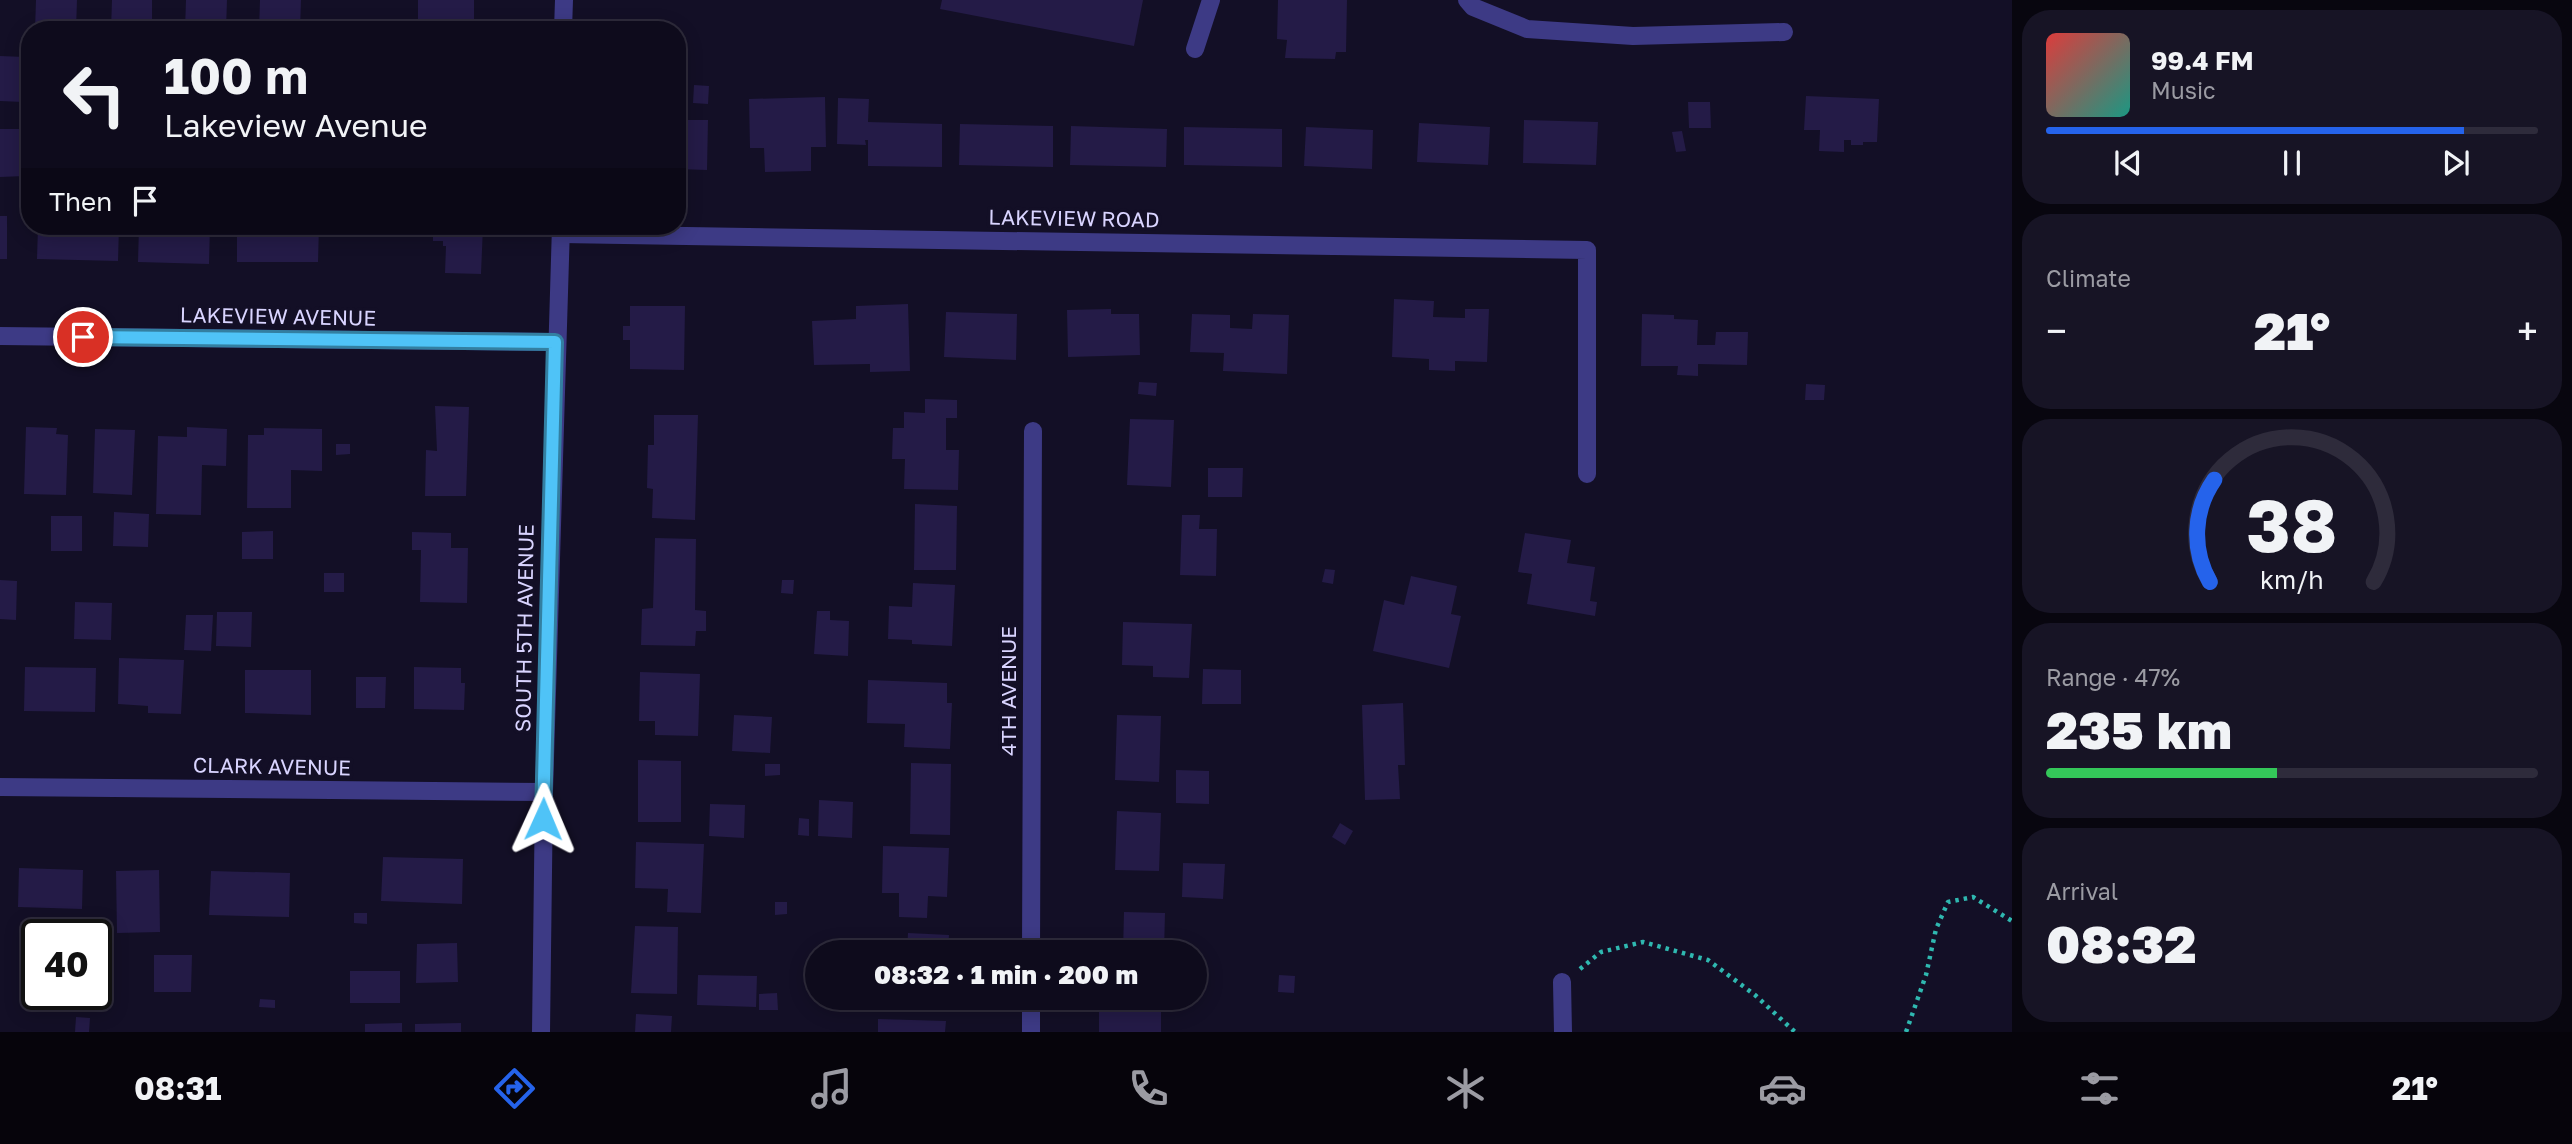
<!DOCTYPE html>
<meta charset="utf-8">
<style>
:root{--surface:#0e0b1c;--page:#171425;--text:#f1f3f6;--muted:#9b9ba3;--line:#2e2b3b;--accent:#2563eb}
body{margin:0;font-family:"Golos Text",sans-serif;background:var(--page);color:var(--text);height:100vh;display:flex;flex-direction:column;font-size:26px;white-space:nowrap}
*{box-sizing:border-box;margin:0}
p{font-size:23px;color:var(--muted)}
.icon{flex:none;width:38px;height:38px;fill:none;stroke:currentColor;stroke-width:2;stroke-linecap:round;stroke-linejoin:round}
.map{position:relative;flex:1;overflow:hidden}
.sheet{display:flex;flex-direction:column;gap:10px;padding:10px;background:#08060f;width:560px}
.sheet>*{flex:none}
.hud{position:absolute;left:21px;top:21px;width:665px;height:214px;border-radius:28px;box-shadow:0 4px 18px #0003,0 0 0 2px var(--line);background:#0e0b1c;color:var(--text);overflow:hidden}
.speed{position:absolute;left:21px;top:919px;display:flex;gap:14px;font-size:35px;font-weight:700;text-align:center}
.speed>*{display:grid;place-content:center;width:91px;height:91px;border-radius:50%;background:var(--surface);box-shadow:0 4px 18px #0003,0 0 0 2px var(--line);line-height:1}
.speed .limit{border:4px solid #111;border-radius:10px;background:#fff;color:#111}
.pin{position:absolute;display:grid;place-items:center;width:60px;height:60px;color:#fff;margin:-30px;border:4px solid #fff;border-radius:50%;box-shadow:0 2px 7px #0007}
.me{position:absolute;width:77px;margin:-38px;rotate:1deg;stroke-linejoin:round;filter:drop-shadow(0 0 5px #0008)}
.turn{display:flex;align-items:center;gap:24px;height:147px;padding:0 28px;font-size:32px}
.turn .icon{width:91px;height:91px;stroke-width:2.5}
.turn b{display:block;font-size:49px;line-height:60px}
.then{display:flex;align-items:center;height:66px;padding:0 28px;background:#0003;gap:14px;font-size:26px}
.big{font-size:52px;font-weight:800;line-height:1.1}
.sheet .widget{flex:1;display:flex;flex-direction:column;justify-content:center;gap:10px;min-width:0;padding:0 24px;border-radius:28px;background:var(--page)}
.sheet .dial{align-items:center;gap:0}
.dial svg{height:182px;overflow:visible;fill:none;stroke:var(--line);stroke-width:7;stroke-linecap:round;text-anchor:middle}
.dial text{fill:var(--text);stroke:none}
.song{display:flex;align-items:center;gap:21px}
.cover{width:84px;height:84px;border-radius:10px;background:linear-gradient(135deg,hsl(0 70% 55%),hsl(170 70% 35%))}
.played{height:7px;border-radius:4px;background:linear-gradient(90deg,var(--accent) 85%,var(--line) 85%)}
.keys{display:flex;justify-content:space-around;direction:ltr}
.heat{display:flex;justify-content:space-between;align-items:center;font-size:38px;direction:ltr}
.charge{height:10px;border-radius:5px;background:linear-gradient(90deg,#34c759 47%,var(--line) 0)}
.trip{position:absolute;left:805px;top:940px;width:402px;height:70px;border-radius:35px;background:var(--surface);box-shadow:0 4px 18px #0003,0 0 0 2px var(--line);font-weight:800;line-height:70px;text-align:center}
.tabs{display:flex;height:112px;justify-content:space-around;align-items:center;background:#06040b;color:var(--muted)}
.tabs .icon{width:49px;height:49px}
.tabs .current{color:var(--accent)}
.tabs b{font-size:32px;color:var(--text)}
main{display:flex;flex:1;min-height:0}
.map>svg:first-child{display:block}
.building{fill:#241b47}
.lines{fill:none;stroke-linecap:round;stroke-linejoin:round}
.path{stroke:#2fb8b0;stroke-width:4.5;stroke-dasharray:3.5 5;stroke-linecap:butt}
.minor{stroke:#3d3a85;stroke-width:18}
.route-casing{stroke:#337fa1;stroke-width:18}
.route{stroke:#4fc3f7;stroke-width:12}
.labels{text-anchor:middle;stroke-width:7;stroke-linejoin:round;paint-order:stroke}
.street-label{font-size:21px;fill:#d9d4ff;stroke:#130f26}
</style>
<main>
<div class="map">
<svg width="2012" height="1032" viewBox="0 0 2012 1032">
<rect width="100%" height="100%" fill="#130f26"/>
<g class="building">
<path d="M36 0H77L76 30H35Z"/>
<path d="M112 0H152V30H111Z"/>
<path d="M186 0H227L226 30H185Z"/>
<path d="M260 0H301L300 30H259Z"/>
<rect x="418" y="0" width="56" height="30"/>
<path d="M942 0H1143L1134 46 940 9Z"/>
<path d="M1278 0H1347L1346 52H1336L1335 59 1285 58 1287 40 1277 39Z"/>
<path d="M0 56 25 57 23 102 0 101Z"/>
<path d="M694 85 709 86 708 104 693 103Z"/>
<path d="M1806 96 1879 99 1877 142H1863V145H1851V140H1844V152L1819 151 1820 130H1804Z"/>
<path d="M825 97 826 147H811V171L765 172 764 148H750L749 99Z"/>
<path d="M838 98 869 99 868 122 942 124V167L868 166V140H865L866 145 837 144Z"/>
<path d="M1688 102H1710L1711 128H1689Z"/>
<path d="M677 120H708L707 170 677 169Z"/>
<path d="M1524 120 1598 122 1596 165 1523 163Z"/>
<path d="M1419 123 1490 127 1488 165 1417 162Z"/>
<path d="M960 124 1053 126V167L959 165Z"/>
<path d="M1071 126 1167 129 1166 167 1070 165Z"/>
<path d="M1184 127 1282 129V167L1184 165Z"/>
<path d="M1306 127 1373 130 1372 169 1304 166Z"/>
<path d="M0 129H24L25 176 0 177Z"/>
<path d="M1682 131 1686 151 1676 152 1672 132Z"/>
<rect x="0" y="216" width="7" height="43"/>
<path d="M38 226H119L118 261 37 259Z"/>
<path d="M139 226H210L209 264 138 262Z"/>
<path d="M237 226H319L318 262H237Z"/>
<path d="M483 226 481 274 445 273 446 246H443V241H433V227Z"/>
<path d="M1394 299 1434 301 1433 317 1465 318V309H1489L1487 362 1455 361V371L1429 370V359L1392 357Z"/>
<path d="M908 304 910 371 870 372V364L814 365 812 321 856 319V306Z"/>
<path d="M630 306H685L684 370 630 369V340H623V326H630Z"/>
<path d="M1111 309V314H1139L1140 355 1068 357 1067 310Z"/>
<path d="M946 312 1017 314 1016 360 944 357Z"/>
<path d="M1192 314 1230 315V328L1252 329 1253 314 1289 315 1287 374 1223 371 1224 353 1190 352Z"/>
<path d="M1642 314 1674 315V319L1698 320 1697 345H1715L1716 332H1748L1747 365 1698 364V376L1677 375 1678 366H1641Z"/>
<path d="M1139 382 1157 383 1156 396 1138 394Z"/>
<path d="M1806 384 1825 385 1824 400H1805Z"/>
<path d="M925 399 957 400V418H946V450H959L958 490 904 489 905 459H892L893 428H904V412L925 413Z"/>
<path d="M435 406 469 407 466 496H425L426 450 437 451Z"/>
<path d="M654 415H698L695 520 652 518 653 489 647 488 648 445H654Z"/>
<path d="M1130 419 1174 420 1171 487 1127 485Z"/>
<path d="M26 427 57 428 56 434 68 435 66 495 24 494Z"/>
<path d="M187 427 227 429 226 466 202 465 201 515 156 514 158 436 187 437Z"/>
<path d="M264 428 322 429V471L291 470V508H247L248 435H264Z"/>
<path d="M95 429 135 430 132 495 93 493Z"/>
<path d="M336 444H350V454L336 455Z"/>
<path d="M1208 468H1243L1242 497H1208Z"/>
<path d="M915 504 957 506 956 570H914Z"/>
<path d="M114 512 149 514 148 547 113 546Z"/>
<path d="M1182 515H1200L1199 529H1217L1216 576 1180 575Z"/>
<rect x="51" y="516" width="31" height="35"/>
<path d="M273 531V559H242V532Z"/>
<path d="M412 532 451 533V548H468L467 603 420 602 421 550H412Z"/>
<path d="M1525 533 1571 540 1567 563 1595 567 1590 601 1597 602 1595 616 1527 604 1532 574 1518 572Z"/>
<path d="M655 538 696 539 695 610 706 611V631H696L695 646 641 645 642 609 653 608Z"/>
<path d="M1325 569 1335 570 1333 584 1322 582Z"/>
<rect x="324" y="573" width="20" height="19"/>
<path d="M1411 576 1457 586 1451 614 1461 616 1449 668 1373 651 1384 600 1404 605Z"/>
<path d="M0 580 17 581 16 620 0 619Z"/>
<path d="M782 580H794L793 594 781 593Z"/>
<path d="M913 583 955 585 952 646 912 644V640L888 639 889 606 912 607Z"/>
<path d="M75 602 112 603 111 640 74 639Z"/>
<path d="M817 611H830V620L849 621 848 656 814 654Z"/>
<path d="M217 612H252L251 647 216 646Z"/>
<path d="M186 615H213L211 651 184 650Z"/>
<path d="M1123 622 1192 624 1189 678 1153 677V666L1122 665Z"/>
<path d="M119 658 184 660 181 714 148 713V706L118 704Z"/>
<path d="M25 667 96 668 95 712 24 711Z"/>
<path d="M414 667 461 668V683H465L464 710 414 709Z"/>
<path d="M1203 669 1241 670V704H1202Z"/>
<path d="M245 670H311V715L245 713Z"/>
<path d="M640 672 700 674 698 736 655 735V721H639Z"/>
<path d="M356 677H386L385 708H356Z"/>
<path d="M868 680 947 683V703H952L950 749 904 747 905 724 867 723Z"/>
<path d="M1403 703 1405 765H1398L1400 799 1365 800 1362 705Z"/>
<path d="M734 715 772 717 770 753 732 751Z"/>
<path d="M1117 715 1161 716 1159 782 1115 780Z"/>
<path d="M638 760 681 761V822H638Z"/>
<path d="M911 763 951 764 950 835 910 834Z"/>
<path d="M765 764H780V775L765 776Z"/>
<path d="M1176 770 1209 771V804L1176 803Z"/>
<path d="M819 800 853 802 852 838 818 836Z"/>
<path d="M710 804 745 805 744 838 709 836Z"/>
<path d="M1117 811 1161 813 1159 871 1115 870Z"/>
<path d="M799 818 809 819V836L798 835Z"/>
<path d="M1340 823 1353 831 1345 845 1332 837Z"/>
<path d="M636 842 704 844 701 913 667 912 668 889 635 888Z"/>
<path d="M883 846 949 848 947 897 928 896 927 918 899 917V893H882Z"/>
<path d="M383 857 463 859 462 904 381 901Z"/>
<path d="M1183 863 1225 864 1223 899 1182 897Z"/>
<path d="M19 868 83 870 82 909 18 907Z"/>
<path d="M159 870 160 932 117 933 116 871Z"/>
<path d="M211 871 290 873 289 917 209 915Z"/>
<path d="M775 902H787V914L775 915Z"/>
<path d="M1124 912 1165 913 1164 952H1123Z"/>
<path d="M354 913H367V924L354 923Z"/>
<path d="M635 926 678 927 677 994 631 993Z"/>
<path d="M908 933 949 935 948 952H907Z"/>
<path d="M96 940H102L101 973H96Z"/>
<path d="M457 943 458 982 416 983 417 944Z"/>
<path d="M154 955H192L191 992H154Z"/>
<rect x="350" y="971" width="50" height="32"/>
<path d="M698 975 757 976 756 1007 697 1005Z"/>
<path d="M1279 975 1295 976 1294 993 1278 992Z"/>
<path d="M777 993 778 1010H759V994Z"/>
<path d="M828 998H862V1008L827 1007Z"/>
<path d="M260 999 275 1000V1008L259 1007Z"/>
<rect x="1099" y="1011" width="62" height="21"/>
<path d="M636 1014 672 1016 671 1032H635Z"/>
<path d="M76 1017 90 1018 89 1032H75Z"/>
<path d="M878 1019 946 1021 945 1032H878Z"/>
<path d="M402 1023V1032H365V1024Z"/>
<path d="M461 1023V1032H415V1024Z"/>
</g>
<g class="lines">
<g class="path">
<path d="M1580 969 1601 952 1643 942 1708 960 1755 995 1795 1032"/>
<path d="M1906 1032 1926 975 1936 929 1948 902 1973 897 2012 921"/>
</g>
<g class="minor">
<path d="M1467 0 1473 7 1527 29 1633 36 1784 32"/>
<path d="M563 30 564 0"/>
<path d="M1195 49 1211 0"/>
<path d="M561 234 1587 250V474"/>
<path d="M0 336 555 342"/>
<path d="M0 787 544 792"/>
<path d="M1031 952 1033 431"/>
<path d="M1562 982 1563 1032"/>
<path d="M541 1032 544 792 561 226"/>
<path d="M1031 1032V998"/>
</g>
</g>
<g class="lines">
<defs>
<path id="route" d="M83 337 555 342 543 819"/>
</defs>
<use href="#route" class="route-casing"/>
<use href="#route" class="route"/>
</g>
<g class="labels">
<g class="street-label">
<text transform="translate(1074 219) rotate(1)" y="7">LAKEVIEW ROAD</text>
<text transform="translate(278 317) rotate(1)" y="7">LAKEVIEW AVENUE</text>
<text transform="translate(525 628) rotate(-89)" y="7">SOUTH 5TH AVENUE</text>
<text transform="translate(1009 691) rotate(-90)" y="7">4TH AVENUE</text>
<text transform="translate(272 767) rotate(1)" y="7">CLARK AVENUE</text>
</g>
</g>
</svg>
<div class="speed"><div class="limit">40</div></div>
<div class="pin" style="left:83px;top:337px;background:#d93025"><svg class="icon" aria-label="arrive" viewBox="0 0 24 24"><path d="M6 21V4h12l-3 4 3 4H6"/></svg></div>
<svg class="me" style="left:543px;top:819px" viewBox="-20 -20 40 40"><path d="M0-17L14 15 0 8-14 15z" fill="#4fc3f7" stroke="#fff" stroke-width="4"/></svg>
<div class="trip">08:32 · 1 min · 200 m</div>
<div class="hud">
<div class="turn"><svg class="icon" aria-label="left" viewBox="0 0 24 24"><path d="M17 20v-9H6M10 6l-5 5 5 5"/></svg><div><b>100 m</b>Lakeview Avenue</div></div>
<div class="then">Then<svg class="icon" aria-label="arrive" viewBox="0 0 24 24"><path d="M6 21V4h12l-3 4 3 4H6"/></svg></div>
</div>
</div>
<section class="sheet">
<div class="widget">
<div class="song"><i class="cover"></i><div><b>99.4 FM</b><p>Music</p></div></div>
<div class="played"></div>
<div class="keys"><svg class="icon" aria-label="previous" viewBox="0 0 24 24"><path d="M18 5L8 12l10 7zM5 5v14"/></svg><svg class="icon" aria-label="pause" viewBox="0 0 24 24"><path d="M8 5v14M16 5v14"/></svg><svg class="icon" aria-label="next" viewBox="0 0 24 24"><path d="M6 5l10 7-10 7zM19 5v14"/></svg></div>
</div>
<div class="widget"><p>Climate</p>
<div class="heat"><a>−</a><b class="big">21°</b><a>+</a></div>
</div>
<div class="widget dial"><svg viewBox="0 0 100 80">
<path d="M14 69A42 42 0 1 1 86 69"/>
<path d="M14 69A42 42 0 0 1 16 24" stroke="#2563eb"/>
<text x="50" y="56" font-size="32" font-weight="700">38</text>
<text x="50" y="72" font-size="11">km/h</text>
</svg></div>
<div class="widget"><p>Range · 47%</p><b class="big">235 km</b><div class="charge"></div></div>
<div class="widget"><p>Arrival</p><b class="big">08:32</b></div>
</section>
</main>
<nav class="tabs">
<b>08:31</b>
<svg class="icon current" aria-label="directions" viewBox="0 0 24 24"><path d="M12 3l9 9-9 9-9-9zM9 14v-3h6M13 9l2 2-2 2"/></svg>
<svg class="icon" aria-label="music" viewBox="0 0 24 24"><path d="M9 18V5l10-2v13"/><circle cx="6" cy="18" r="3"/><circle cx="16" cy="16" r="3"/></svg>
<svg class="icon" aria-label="phone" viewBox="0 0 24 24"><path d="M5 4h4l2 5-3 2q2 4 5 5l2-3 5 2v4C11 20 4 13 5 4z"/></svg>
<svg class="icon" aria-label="climate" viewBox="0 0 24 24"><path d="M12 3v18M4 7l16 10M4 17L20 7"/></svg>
<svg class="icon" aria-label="car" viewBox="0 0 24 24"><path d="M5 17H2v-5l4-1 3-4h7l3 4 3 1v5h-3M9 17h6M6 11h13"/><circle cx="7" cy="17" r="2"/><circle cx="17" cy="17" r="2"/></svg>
<svg class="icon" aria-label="filters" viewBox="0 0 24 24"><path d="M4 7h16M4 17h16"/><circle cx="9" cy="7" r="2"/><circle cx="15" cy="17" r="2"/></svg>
<b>21°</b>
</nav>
